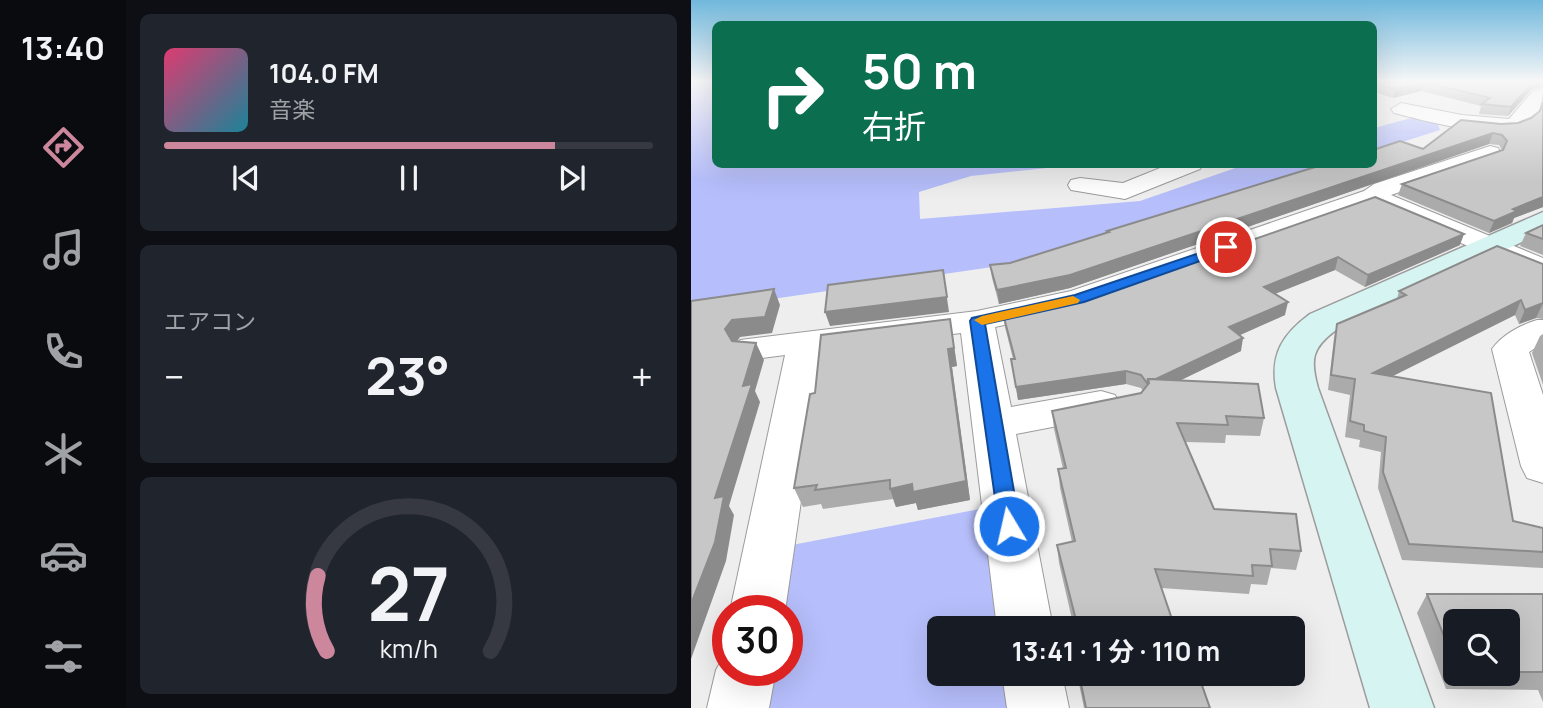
<!DOCTYPE html>
<html lang="ja">
<meta charset="utf-8">
<style>
:root{--surface:#171b24;--page:#20242c;--text:#f1f3f6;--muted:#9ea1a6;--line:#363941;--accent:#cd879d}
body{margin:0;font-family:Manrope,"Noto Sans JP",sans-serif;background:var(--page);color:var(--text);height:100vh;display:flex;flex-direction:column;font-size:26px;white-space:nowrap}
*{box-sizing:border-box;margin:0}
p{font-size:23px;color:var(--muted)}
.icon{flex:none;width:38px;height:38px;fill:none;stroke:currentColor;stroke-width:2;stroke-linecap:round;stroke-linejoin:round}
.map{position:relative;flex:1;overflow:hidden}
.panel{display:flex;flex-direction:column;gap:14px;padding:14px;background:#0d0f14;width:565px}
.panel>*{flex:none}
.top-card{position:absolute;left:21px;top:21px;width:665px;height:147px;border-radius:10px;box-shadow:0 7px 28px #0002;background:#0b6e4f;color:#fff;overflow:hidden}
.controls{position:absolute;left:752px;top:609px;display:grid;gap:14px}
.controls a{display:grid;place-items:center;width:77px;height:77px;border-radius:10px;background:var(--surface);box-shadow:0 7px 28px #0002;font-size:35px}
.speed{position:absolute;left:21px;top:595px;display:flex;gap:14px;font-size:35px;font-weight:700;text-align:center}
.speed>*{display:grid;place-content:center;width:91px;height:91px;border-radius:50%;background:var(--surface);box-shadow:0 7px 28px #0002;line-height:1}
.speed .limit{border:10px solid #d22;background:#fff;color:#111}
.pin{position:absolute;display:grid;place-items:center;width:60px;height:60px;color:#fff;margin:-30px;border:4px solid #fff;border-radius:50%;box-shadow:0 2px 7px #0007}
.me{position:absolute;width:77px;margin:-38px;rotate:351deg;stroke-linejoin:round;filter:drop-shadow(0 0 5px #0008)}
.turn{display:flex;align-items:center;gap:24px;height:147px;padding:0 35px;font-size:32px}
.turn .icon{width:91px;height:91px;stroke-width:2.5}
.turn b{display:block;font-size:49px;line-height:60px}
.big{font-size:52px;font-weight:700;line-height:1.1}
.panel .card{flex:1;display:flex;flex-direction:column;justify-content:center;gap:10px;min-width:0;padding:0 24px;border-radius:10px;background:var(--page)}
.panel .dial{align-items:center;gap:0}
.dial svg{height:182px;overflow:visible;fill:none;stroke:var(--line);stroke-width:7;stroke-linecap:round;text-anchor:middle}
.dial text{fill:var(--text);stroke:none}
.song{display:flex;align-items:center;gap:21px}
.cover{width:84px;height:84px;border-radius:10px;background:linear-gradient(135deg,hsl(340 70% 55%),hsl(190 70% 35%))}
.played{height:7px;border-radius:4px;background:linear-gradient(90deg,var(--accent) 80%,var(--line) 80%)}
.keys{display:flex;justify-content:space-around;direction:ltr}
.heat{display:flex;justify-content:space-between;align-items:center;font-size:38px;direction:ltr}
.trip{position:absolute;left:236px;top:616px;width:378px;height:70px;border-radius:10px;background:var(--surface);box-shadow:0 7px 28px #0002;font-weight:700;line-height:70px;text-align:center}
main{display:flex;flex:1;min-height:0}
.dock{display:flex;flex-direction:column;width:126px;justify-content:space-around;align-items:center;background:#090b0e;color:var(--muted)}
.dock .icon{width:49px;height:49px}
.dock .current{color:var(--accent)}
.dock b{font-size:32px;color:var(--text)}
.map>svg:first-child{display:block}
.green{fill:#b6befb}
.lines{fill:none;stroke-linecap:round;stroke-linejoin:round}
.street-casing{stroke:#9c9c9d;stroke-width:2}
.secondary-casing{stroke:#9c9c9d;stroke-width:3}
.street{fill:#fff;fill-rule:evenodd}
.secondary{fill:#d6f4f1;fill-rule:evenodd}
.wall{fill:#ababac;fill-rule:evenodd}
.shaded-wall{fill:#8b8b8c}
.building{fill:#c7c7c8;stroke:#8b8b8c;stroke-width:2}
.route{fill:#1a73e8;stroke:#114b97;stroke-width:2}
.slow{fill:#f59e0b}
</style>
<main>
<nav class="dock">
<b>13:40</b>
<svg class="icon current" aria-label="directions" viewBox="0 0 24 24"><path d="M12 3l9 9-9 9-9-9zM9 14v-3h6M13 9l2 2-2 2"/></svg>
<svg class="icon" aria-label="music" viewBox="0 0 24 24"><path d="M9 18V5l10-2v13"/><circle cx="6" cy="18" r="3"/><circle cx="16" cy="16" r="3"/></svg>
<svg class="icon" aria-label="phone" viewBox="0 0 24 24"><path d="M5 4h4l2 5-3 2q2 4 5 5l2-3 5 2v4C11 20 4 13 5 4z"/></svg>
<svg class="icon" aria-label="climate" viewBox="0 0 24 24"><path d="M12 3v18M4 7l16 10M4 17L20 7"/></svg>
<svg class="icon" aria-label="car" viewBox="0 0 24 24"><path d="M5 17H2v-5l4-1 3-4h7l3 4 3 1v5h-3M9 17h6M6 11h13"/><circle cx="7" cy="17" r="2"/><circle cx="17" cy="17" r="2"/></svg>
<svg class="icon" aria-label="filters" viewBox="0 0 24 24"><path d="M4 7h16M4 17h16"/><circle cx="9" cy="7" r="2"/><circle cx="15" cy="17" r="2"/></svg>
</nav>
<section class="panel">
<div class="card">
<div class="song"><i class="cover"></i><div><b>104.0 FM</b><p>音楽</p></div></div>
<div class="played"></div>
<div class="keys"><svg class="icon" aria-label="previous" viewBox="0 0 24 24"><path d="M18 5L8 12l10 7zM5 5v14"/></svg><svg class="icon" aria-label="pause" viewBox="0 0 24 24"><path d="M8 5v14M16 5v14"/></svg><svg class="icon" aria-label="next" viewBox="0 0 24 24"><path d="M6 5l10 7-10 7zM19 5v14"/></svg></div>
</div>
<div class="card"><p>エアコン</p>
<div class="heat"><a>−</a><b class="big">23°</b><a>+</a></div>
</div>
<div class="card dial"><svg viewBox="0 0 100 80">
<path d="M14 69A42 42 0 1 1 86 69"/>
<path d="M14 69A42 42 0 0 1 10 36" stroke="#cd879d"/>
<text x="50" y="56" font-size="32" font-weight="700">27</text>
<text x="50" y="72" font-size="11">km/h</text>
</svg></div>
</section>
<div class="map">
<svg width="852" height="708" viewBox="0 0 852 708">
<rect width="100%" height="100%" fill="#eeeeef"/>
<g class="green">
<path d="M0 82H24V164L384 165 280 176 228 192 229 219 449 201 553 165H640L342 261 0 311Z"/>
<path d="M724 117 746 122 749 130 683 151V128Z"/>
<path d="M294 508 307 628H248V674H312L316 708H75L81 670H96V611H91L101 545Z"/>
</g>
<g class="lines">
<defs>
<g id="street">
<path d="M852 88C852 101 848 119 835 126 808 142 732 120 703 113L700 109 710 103 771 115 818 119 841 92Z"/>
<path d="M799 146 807 148 810 153 807 158 700 195 852 258V278L681 205 400 306 304 327 320 407 410 391 424 395 430 405 424 415 325 434 362 628H306L270 333 132 350 94 611H39L94 355 62 359 49 356 44 348 49 340 286 311 380 291 673 191 683 184Z"/>
<path d="M479 164H512L509 169 434 199 380 190 377 185 380 180 389 178 432 183Z"/>
<path d="M846 320H852V343L838 352 852 395V483L836 478 830 466 801 349C811 335 829 325 846 320Z"/>
<path d="M37 648V670H85L78 708H16L25 670Z"/>
<path d="M311 674H371L378 708H316Z"/>
</g>
<path id="secondary" d="M852 212V232L645 330C621 348 619 359 627 388L743 708H679L585 388C579 354 592 334 619 314Z"/>
</defs>
<use href="#street" class="street-casing"/>
<use href="#secondary" class="secondary-casing"/>
<use href="#street" class="street"/>
<use href="#secondary" class="secondary"/>
</g>
<g class="wall">
<path d="M682 82H852L840 90 817 116 788 114 790 106 730 91 702 98 686 93 682 95Z"/>
<path d="M852 101V207L823 218 821 223 798 233 707 195 711 184 811 150 808 145 798 144 379 288 308 304 301 278 299 265 319 263 416 233V231L732 149 810 124 827 123 840 118 848 112Z"/>
<path d="M684 197 769 245 674 287 644 270 584 294 594 315 548 335 550 351 490 380 573 418 569 436 535 435 534 443 494 442 523 509 610 551 605 570 580 568 576 585 560 584 558 594 470 588 484 628H383L368 563 366 545 381 542 369 488 367 469H372L363 429 361 411 450 393 452 391 450 388 435 384 327 400 320 359H322L314 327 312 314 401 296Z"/>
<path d="M852 225V255L829 246 835 233Z"/>
<path d="M852 264V319L845 318 828 324 824 315 701 376 822 521 852 528V568L711 560 687 488 690 452 668 447 669 440 654 437 659 395 637 390 643 338 646 324 706 299 708 291Z"/>
<path d="M259 319 266 366 261 367 279 500 227 510 225 503 205 507 202 499 132 509 130 504 112 507 103 488 124 393Z"/>
<path d="M852 334V385L841 353 849 336Z"/>
<path d="M736 594H852V702L847 690 755 689 726 613ZM765 621H817V674H765Z"/>
<path d="M386 674H499L501 679 519 708H393Z"/>
</g>
<g class="shaded-wall">
<path d="M733 82 730 91 702 98 704 89Z"/>
<path d="M842 82H852V86L840 90 817 116 820 107Z"/>
<path d="M688 85 686 93 682 95V87Z"/>
<path d="M802 133 798 144 379 288 308 304 306 290Z"/>
<path d="M852 197V207L823 218 821 223 798 233 803 221 822 209Z"/>
<path d="M773 234 769 245 674 287 677 275Z"/>
<path d="M647 257 644 270 571 299 573 287Z"/>
<path d="M252 270 258 312 139 326 134 312Z"/>
<path d="M83 289 89 305 81 333 49 337 42 347 34 329 41 320Z"/>
<path d="M830 300 824 315 678 388 682 373Z"/>
<path d="M597 302 594 315 536 341 538 327Z"/>
<path d="M852 303 845 318 828 324 834 310Z"/>
<path d="M259 319 266 366 261 367 279 500 227 510 225 503 205 507 199 489 257 349Z"/>
<path d="M552 338 550 351 457 396 458 382Z"/>
<path d="M65 343 73 360 64 391 69 402 38 506 43 515 35 561 0 659V604L24 498 52 386Z"/>
<path d="M435 371V384L327 400 325 387Z"/>
</g>
<g class="building">
<path d="M682 82H732L704 89 688 85 682 87Z"/>
<path d="M733 82H842L820 107 791 104 799 98Z"/>
<path d="M852 102V197L822 209 826 211 803 221 711 184 812 150 816 141 811 135 802 133 379 275 306 290 299 265 319 263 418 232 416 231 634 164H682V150L709 141 732 149 770 120 810 124 827 123 840 118 849 111Z"/>
<path d="M684 197 773 234 677 275 647 257 573 287 597 302 538 327 552 338 465 379H457L456 383 450 375 435 371 325 387 320 359H324L312 314 401 296Z"/>
<path d="M852 225V239L835 233Z"/>
<path d="M806 246 852 264V303L834 310 830 300 682 373 800 393 822 521 852 528V552L718 544 692 472 695 437 673 431V425L659 421 664 379 640 375 646 324 715 295 708 291Z"/>
<path d="M252 270 256 297 134 312 137 285Z"/>
<path d="M83 289 74 317 41 320 34 329 41 341 65 343 52 386 61 384 24 498 33 496 24 542 0 604V301Z"/>
<path d="M259 319 263 348 257 349 275 481 222 492 221 484 199 489V480L124 490 126 485 103 488 119 394 124 393 130 335Z"/>
<path d="M457 379 567 384 573 418 535 416 537 425 486 423 523 509 605 514 610 551 579 549 581 566 561 565 562 576 464 569 484 628H387L366 545 384 541 367 469 375 468 361 411 450 393 458 383Z"/>
<path d="M736 594H852V672H817V621H765V666Z"/>
<path d="M388 674H499L501 679 508 677 519 708H395Z"/>
</g>
<linearGradient id="sky" x2="0" y2="1"><stop stop-color="#70b8dc"/><stop offset="0.45" stop-color="#f7f7f8"/><stop offset="1" stop-color="#f7f7f8" stop-opacity="0"/></linearGradient>
<rect width="852" height="181" fill="url(#sky)"/>
<path class="route" d="M535 244 540 245V250L393 302 294 324 329 526 326 532 318 535 311 532 308 526 279 321 281 318 384 295Z"/>
<path class="slow" d="M382 296 389 300 387 303 291 325 283 320 291 316Z"/>
</svg>
<div class="controls">
<a><svg class="icon" aria-label="search" viewBox="0 0 24 24"><circle cx="10" cy="10" r="6"/><path d="M15 15l6 6"/></svg></a>
</div>
<div class="speed"><div class="limit">30</div></div>
<div class="pin" style="left:535px;top:247px;background:#d93025"><svg class="icon" aria-label="arrive" viewBox="0 0 24 24"><path d="M6 21V4h12l-3 4 3 4H6"/></svg></div>
<svg class="me" style="left:318px;top:526px" viewBox="-20 -20 40 40"><circle r="17" fill="#1a73e8" stroke="#fff" stroke-width="3"/><path d="M0-11L8 9 0 5-8 9z" fill="#fff"/></svg>
<div class="trip">13:41 · 1 分 · 110 m</div>
<div class="top-card">
<div class="turn"><svg class="icon" aria-label="right" viewBox="0 0 24 24"><path d="M7 20v-9h11M14 6l5 5-5 5"/></svg><div><b>50 m</b>右折</div></div>
</div>
</div>
</main>
